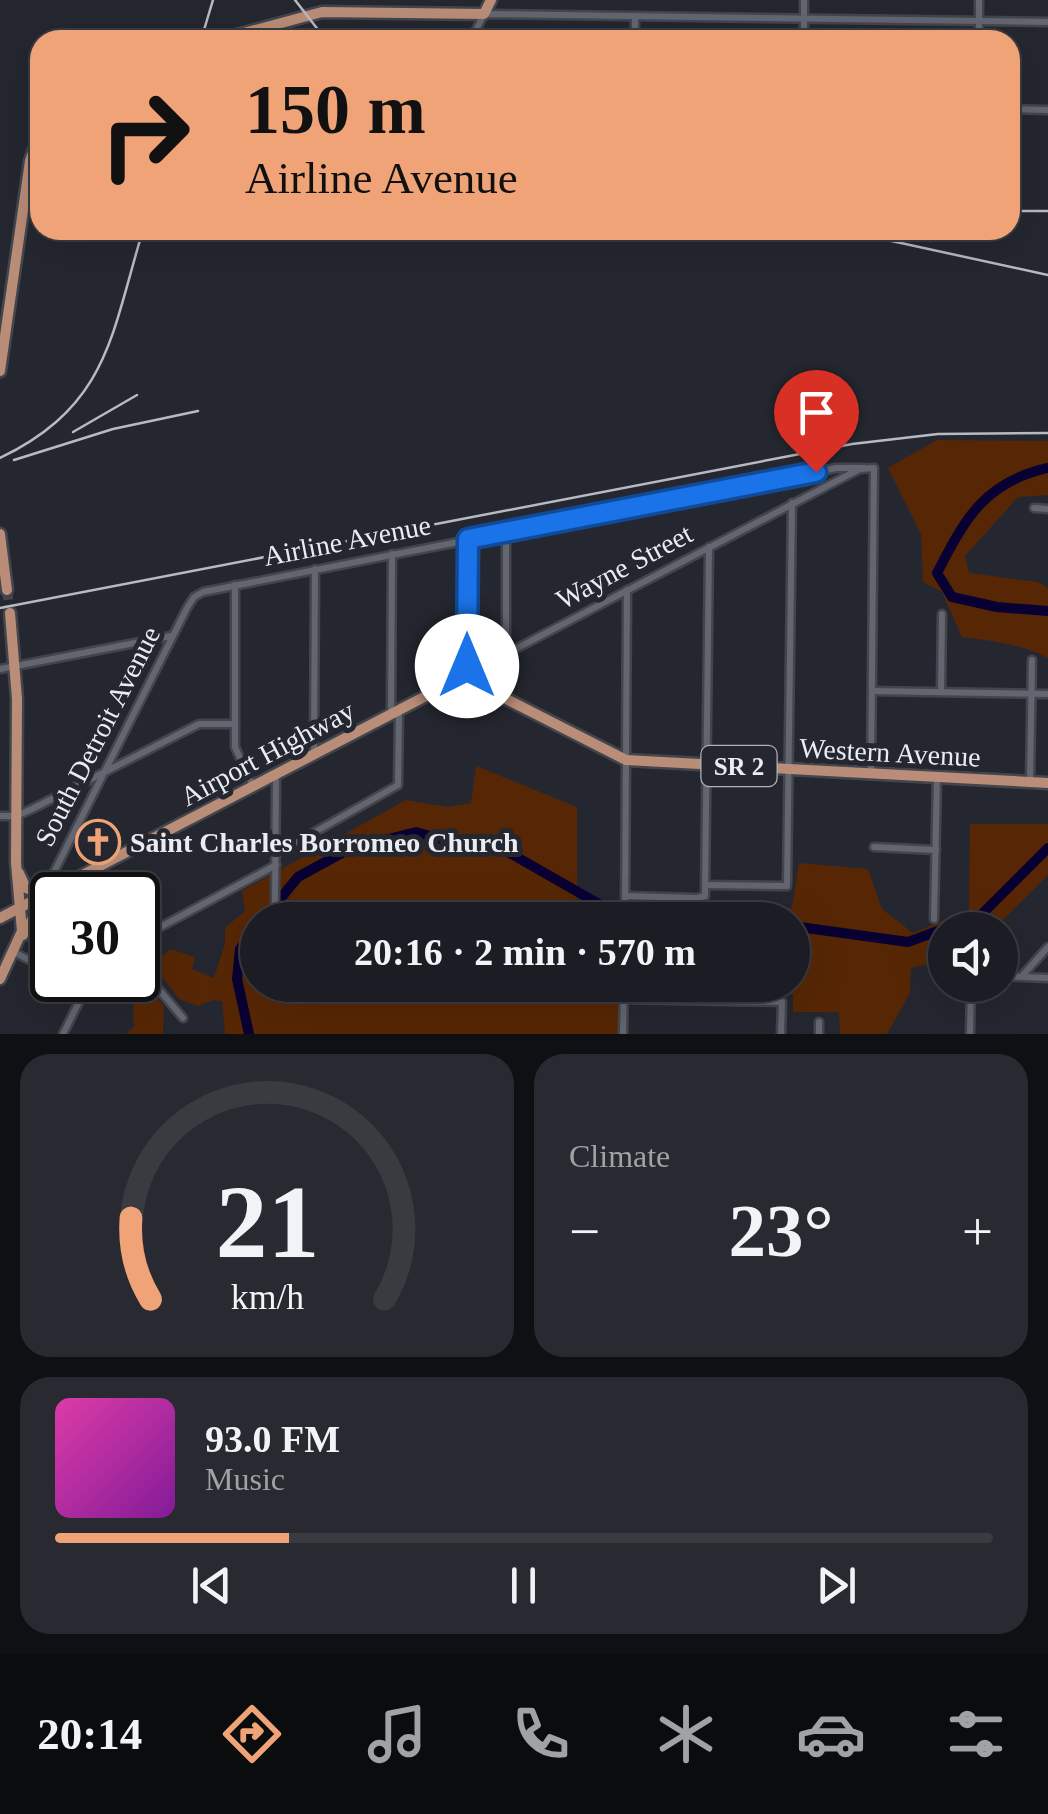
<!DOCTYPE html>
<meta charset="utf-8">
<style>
:root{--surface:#1c1d24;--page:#292a31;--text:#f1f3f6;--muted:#a0a2a6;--line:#3a3b41;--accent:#efa377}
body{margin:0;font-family:"Times New Roman",serif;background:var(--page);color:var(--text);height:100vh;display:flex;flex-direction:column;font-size:38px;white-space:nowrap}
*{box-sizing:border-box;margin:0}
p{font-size:32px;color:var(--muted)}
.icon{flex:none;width:55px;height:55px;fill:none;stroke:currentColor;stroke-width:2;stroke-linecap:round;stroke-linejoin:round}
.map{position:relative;height:1034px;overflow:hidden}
.drawer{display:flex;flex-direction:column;gap:20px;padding:20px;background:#0f1014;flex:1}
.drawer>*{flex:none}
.top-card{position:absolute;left:30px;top:30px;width:990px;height:210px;border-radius:30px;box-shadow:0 10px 40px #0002,0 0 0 2px var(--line);background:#efa377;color:#111;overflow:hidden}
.buttons{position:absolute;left:928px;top:912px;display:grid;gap:20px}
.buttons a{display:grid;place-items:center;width:90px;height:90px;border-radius:50%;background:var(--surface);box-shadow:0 10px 40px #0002,0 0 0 2px var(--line);font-size:50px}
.speed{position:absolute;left:30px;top:872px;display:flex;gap:20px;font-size:50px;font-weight:700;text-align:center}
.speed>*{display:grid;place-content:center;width:130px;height:130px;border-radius:50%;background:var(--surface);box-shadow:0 10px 40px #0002,0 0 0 2px var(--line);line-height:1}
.speed .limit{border:5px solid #111;border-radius:15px;background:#fff;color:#111}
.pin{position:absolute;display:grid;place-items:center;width:85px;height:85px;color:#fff;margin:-102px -42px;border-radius:50% 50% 50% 0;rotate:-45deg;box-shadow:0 0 10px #0007}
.pin .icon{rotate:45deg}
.me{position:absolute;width:110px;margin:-55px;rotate:0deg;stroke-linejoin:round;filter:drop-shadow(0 0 8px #0008)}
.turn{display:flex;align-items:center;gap:35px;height:210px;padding:0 50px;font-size:45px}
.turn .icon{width:130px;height:130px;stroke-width:2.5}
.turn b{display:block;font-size:70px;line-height:85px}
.big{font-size:75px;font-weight:600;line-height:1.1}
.drawer .tile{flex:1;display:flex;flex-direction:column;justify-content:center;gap:15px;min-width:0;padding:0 35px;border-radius:30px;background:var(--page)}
.drawer .dial{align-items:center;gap:0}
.dial svg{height:260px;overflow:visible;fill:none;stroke:var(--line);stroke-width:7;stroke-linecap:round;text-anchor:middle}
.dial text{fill:var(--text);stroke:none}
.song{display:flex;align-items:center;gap:30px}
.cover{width:120px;height:120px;border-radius:15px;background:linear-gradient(135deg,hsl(320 70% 55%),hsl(290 70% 35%))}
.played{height:10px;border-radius:5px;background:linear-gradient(90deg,var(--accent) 25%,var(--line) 25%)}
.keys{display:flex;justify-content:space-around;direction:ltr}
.heat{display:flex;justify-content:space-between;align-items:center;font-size:55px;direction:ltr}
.drawer .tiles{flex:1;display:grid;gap:20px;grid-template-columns:1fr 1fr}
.tile:last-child{grid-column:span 2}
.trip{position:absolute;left:240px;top:902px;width:570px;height:100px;border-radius:50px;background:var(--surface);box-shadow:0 10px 40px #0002,0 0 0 2px var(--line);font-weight:600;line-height:100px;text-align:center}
.menu{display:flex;height:160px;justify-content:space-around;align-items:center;background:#0b0c0e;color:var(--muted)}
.menu .icon{width:70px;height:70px}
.menu .current{color:var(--accent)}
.menu b{font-size:45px;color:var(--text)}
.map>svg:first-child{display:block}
.green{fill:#572705}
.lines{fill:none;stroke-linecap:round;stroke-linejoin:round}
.river{stroke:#080032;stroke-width:10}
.primary-tunnel{stroke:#43454d;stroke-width:10;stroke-dasharray:10 5;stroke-linecap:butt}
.street-casing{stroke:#43454c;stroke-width:11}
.primary-casing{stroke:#43454c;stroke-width:15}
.street{stroke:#636570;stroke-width:6}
.primary{stroke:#b98d77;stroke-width:10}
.rail{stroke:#b9bac1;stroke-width:2.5}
.route-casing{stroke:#114b97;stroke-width:25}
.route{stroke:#1a73e8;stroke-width:18}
.labels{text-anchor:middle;stroke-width:10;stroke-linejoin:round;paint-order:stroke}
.shield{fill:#252730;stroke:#b0b1b8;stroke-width:2.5}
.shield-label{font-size:25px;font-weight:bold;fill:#ebecf2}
.street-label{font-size:28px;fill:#ebecf2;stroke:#252730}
.poi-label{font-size:28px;font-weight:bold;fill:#ebecf2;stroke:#252730;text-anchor:start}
</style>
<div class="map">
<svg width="1048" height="1034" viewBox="0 0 1048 1034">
<rect width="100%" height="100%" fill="#252730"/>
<g class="green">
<path d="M937 440 1048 441V495L1018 497 965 556 969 573 1038 582 1048 588V658C1023 644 991 641 962 637L942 592 923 582 921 534 888 468Z"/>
<path d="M476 766 577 807V906L618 907V920H258V985H618V1034H225L222 1001 212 1000 198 1006 179 999 153 965 170 949 195 957 192 969 214 978 225 944V928L245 911 242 891 406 800 448 807 471 803Z"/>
<path d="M970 824H1048V875L998 925 987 930H945V961L911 968 910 993 887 1034H840L839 1012H793V994L705 995V985H792V920H635V907L792 908 799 863 868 869 882 909 913 933 969 910Z"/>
<path d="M138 978 164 1006 163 1034H126L134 1027 132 989 120 980Z"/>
</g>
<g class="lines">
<g class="river">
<path d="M1048 468C984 482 965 519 937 573L952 597 997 607 1048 611"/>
<path d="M263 920 298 877 349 849 416 832 452 842 508 852 627 920"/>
<path d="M792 926 908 942 981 915 1048 848"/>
<path d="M249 1034 237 979 240 949 258 927"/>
</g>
<path class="primary-tunnel" d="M7 590 10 613"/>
<defs>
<g id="street">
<path d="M471 40 484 14 1048 22"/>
<path d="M635 40V16"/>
<path d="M804 40V0"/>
<path d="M979 40V0"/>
<path d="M1010 109 1048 110"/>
<path d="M1034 508 1048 509"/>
<path d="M235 585V747L253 786"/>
<path d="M506 653V531"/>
<path d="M0 669 171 636"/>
<path d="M467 673 468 539"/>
<path d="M458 679 850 474 860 469 874 468 871 773"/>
<path d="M872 691 1048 694"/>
<path d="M941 691 942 614"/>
<path d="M391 713 392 554"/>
<path d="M314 752 315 569"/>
<path d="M1030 782 1032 660"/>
<path d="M0 816H16L32 809 199 724H235"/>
<path d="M874 847 936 850"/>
<path d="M276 854 398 785 399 711"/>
<path d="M85 874 95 895"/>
<path d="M705 885 787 886 792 503"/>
<path d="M43 894 187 608 194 597 203 592 836 468H864"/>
<path d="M625 896 697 898 705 896 709 547"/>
<path d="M275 903 276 774"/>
<path d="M934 919 937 777"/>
<path d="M625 920 627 590"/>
<path d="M138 939 276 865"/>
<path d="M14 952 52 972"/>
<path d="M138 965 183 1018"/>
<path d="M1000 976 1048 978"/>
<path d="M1022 976 1048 947"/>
<path d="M68 980 85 989"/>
<path d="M624 999 782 1002 781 1034"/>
<path d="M63 1034 90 980"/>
<path d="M623 1034 624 985"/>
<path d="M819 1034V1022"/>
<path d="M970 1034 971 985"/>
</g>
<g id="primary">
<path d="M218 40 322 12 484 14 491 0"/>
<path d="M0 371 30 161 40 133"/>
<path d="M0 534 7 590"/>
<path d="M19 873 26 888 42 895"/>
<path d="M0 918 449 684 465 681 481 686 626 760 1048 783"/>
<path d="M23 935 47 894"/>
<path d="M0 979 22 931 16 863 17 699 10 613"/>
</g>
</defs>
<use href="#street" class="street-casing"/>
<use href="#primary" class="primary-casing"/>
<use href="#street" class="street"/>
<use href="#primary" class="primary"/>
<g class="rail">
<path d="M295 0 326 40"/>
<path d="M201 40 213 0"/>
<path d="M1010 211H1048"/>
<path d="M841 230 1048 275"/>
<path d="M73 432 137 395"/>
<path d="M0 458C109 405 111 335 143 230"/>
<path d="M14 460 113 429 198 411"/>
<path d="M0 608 852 444 938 434 1048 433"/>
</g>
</g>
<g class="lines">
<defs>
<path id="route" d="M467 666 468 539 816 472"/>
</defs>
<use href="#route" class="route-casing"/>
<use href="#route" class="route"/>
</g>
<defs>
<symbol id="church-ring" viewBox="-11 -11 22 22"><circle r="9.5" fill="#252730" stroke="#efa377" stroke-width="1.5"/><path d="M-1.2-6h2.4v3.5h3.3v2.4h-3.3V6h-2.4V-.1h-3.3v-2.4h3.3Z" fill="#efa377"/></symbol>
</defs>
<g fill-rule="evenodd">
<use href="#church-ring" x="73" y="817" width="50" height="50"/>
</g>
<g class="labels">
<rect class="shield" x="701.5" y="746" width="75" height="40" rx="8"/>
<g class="shield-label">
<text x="739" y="775">SR 2</text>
</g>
<g class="street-label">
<text transform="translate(347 540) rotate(-11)" y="10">Airline Avenue</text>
<text transform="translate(624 566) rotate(-28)" y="10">Wayne Street</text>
<text transform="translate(97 736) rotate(-63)" y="10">South Detroit Avenue</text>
<text transform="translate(890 752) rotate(3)" y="10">Western Avenue</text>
<text transform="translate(267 753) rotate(-28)" y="10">Airport Highway</text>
</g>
<g class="poi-label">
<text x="130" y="852">Saint Charles Borromeo Church</text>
</g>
</g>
</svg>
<div class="buttons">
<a><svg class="icon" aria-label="sound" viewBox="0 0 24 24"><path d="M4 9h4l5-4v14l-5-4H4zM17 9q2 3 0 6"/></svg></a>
</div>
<div class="speed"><div class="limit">30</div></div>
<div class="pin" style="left:816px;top:472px;background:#d93025"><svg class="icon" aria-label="arrive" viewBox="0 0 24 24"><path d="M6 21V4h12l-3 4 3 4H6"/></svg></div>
<svg class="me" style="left:467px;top:666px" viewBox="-20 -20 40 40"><circle r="19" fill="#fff"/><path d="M0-13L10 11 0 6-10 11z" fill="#1a73e8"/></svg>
<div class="trip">20:16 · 2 min · 570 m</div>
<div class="top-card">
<div class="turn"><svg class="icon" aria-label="right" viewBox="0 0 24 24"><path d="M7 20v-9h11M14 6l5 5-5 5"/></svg><div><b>150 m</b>Airline Avenue</div></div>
</div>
</div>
<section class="drawer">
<div class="tiles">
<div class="tile dial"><svg viewBox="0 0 100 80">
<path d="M14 69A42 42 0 1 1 86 69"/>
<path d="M14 69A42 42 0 0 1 8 44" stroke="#efa377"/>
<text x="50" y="56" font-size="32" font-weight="700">21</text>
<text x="50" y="72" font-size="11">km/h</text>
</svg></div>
<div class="tile"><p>Climate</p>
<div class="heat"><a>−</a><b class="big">23°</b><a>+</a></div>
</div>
<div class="tile">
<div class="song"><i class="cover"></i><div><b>93.0 FM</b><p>Music</p></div></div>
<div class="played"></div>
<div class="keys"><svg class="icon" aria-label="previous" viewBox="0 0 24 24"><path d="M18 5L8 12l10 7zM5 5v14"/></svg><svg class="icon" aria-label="pause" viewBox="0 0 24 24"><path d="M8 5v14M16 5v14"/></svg><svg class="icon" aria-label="next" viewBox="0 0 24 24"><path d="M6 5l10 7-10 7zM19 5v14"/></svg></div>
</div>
</div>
</section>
<nav class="menu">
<b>20:14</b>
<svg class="icon current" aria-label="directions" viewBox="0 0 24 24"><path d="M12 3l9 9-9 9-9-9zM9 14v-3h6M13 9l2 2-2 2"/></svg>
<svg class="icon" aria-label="music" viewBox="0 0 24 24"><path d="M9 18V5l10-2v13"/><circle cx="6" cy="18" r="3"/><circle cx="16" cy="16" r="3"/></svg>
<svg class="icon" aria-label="phone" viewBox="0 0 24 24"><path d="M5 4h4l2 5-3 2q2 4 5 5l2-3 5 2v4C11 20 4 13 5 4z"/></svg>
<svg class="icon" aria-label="climate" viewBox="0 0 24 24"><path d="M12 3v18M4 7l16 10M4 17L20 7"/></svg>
<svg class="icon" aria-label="car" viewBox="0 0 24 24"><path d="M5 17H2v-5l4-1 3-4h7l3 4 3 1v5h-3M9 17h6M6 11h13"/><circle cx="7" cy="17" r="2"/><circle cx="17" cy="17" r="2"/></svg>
<svg class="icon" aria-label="filters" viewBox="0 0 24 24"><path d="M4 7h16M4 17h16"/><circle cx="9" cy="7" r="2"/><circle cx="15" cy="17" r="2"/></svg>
</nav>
